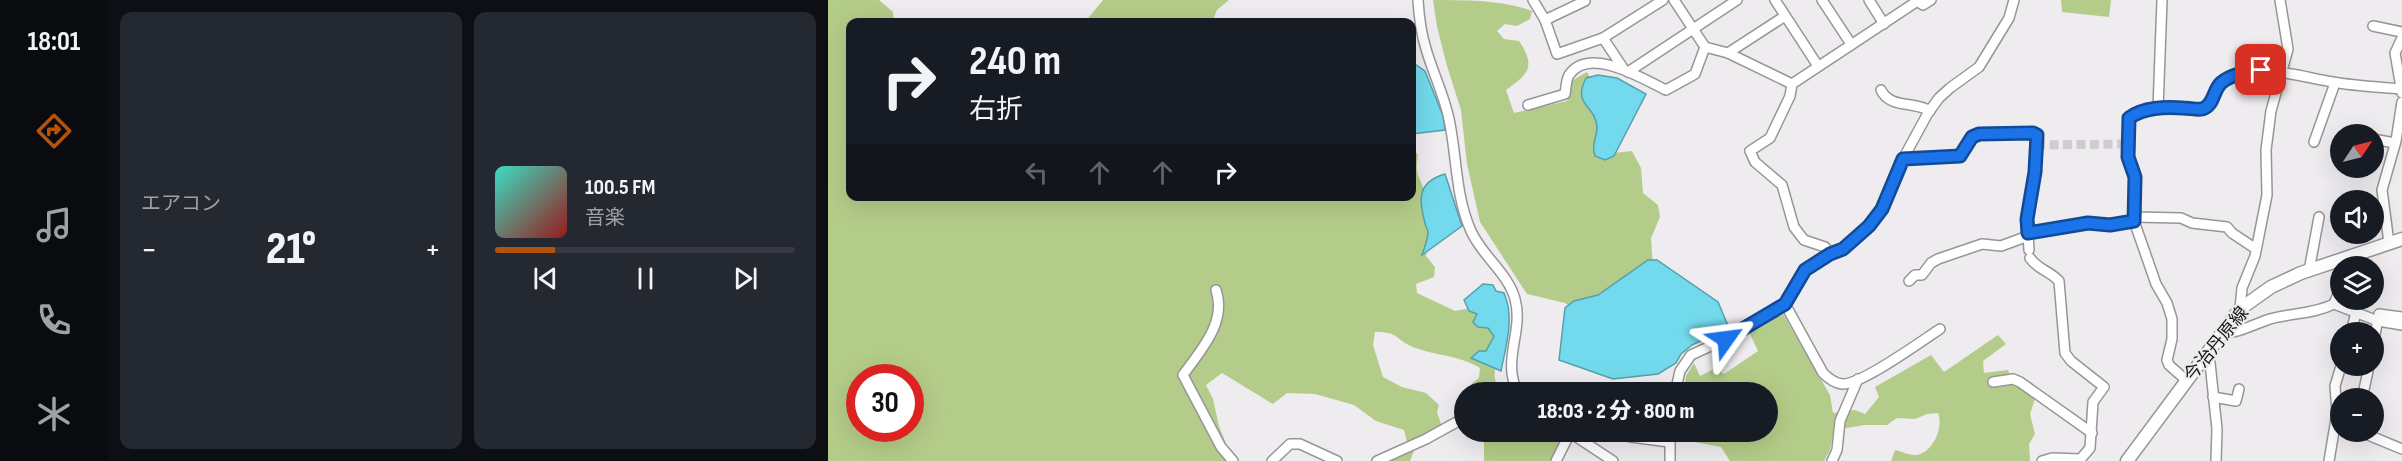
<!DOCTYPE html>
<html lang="ja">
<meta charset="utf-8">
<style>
:root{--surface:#171b24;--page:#242831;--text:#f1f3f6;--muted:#9ea1a6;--line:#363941;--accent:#b45309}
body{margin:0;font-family:"Sofia Sans Condensed","Noto Sans JP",sans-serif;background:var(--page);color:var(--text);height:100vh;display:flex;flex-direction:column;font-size:22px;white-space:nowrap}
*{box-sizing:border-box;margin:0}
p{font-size:20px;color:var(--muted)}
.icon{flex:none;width:33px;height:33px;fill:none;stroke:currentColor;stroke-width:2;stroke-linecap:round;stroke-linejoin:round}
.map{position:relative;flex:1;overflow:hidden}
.side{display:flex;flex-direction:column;gap:12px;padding:12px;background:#0d0f14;width:720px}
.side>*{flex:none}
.guide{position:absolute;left:18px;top:18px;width:570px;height:183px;border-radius:12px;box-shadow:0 6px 24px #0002;background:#171b24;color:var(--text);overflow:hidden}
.needle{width:39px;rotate:55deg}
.fabs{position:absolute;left:1502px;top:124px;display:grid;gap:12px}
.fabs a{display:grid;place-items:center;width:54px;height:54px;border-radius:50%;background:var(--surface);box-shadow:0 6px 24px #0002;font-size:30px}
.speed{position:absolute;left:18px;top:364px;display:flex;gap:12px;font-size:30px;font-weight:700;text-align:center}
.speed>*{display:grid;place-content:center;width:78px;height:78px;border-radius:50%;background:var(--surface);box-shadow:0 6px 24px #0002;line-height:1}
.speed .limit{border:9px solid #d22;background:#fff;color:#111}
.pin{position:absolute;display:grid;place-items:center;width:51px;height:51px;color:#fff;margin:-26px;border-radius:12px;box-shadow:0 3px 9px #0006}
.me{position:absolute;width:66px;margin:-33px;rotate:59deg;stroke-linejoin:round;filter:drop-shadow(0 0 4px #0008)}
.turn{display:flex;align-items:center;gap:21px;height:126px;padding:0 24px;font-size:27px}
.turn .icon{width:78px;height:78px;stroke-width:2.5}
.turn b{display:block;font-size:42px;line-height:51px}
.lanes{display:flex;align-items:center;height:57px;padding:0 24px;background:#0003;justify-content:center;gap:30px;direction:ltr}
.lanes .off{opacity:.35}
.big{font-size:45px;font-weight:800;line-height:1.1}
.side .widget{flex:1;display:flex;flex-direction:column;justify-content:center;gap:9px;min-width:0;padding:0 21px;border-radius:12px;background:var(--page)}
.song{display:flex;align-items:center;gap:18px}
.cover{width:72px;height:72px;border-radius:9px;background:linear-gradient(135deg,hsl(170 70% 55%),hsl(0 70% 35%))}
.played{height:6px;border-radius:3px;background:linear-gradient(90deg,var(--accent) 20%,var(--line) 20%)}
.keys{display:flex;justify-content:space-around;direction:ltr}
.heat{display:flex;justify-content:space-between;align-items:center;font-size:33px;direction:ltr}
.side .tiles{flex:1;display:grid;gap:12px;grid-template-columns:repeat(2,1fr)}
.trip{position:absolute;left:626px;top:382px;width:324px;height:60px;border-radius:30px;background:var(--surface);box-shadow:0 6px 24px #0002;font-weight:800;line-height:60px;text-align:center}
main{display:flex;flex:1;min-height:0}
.menu{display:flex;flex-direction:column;width:108px;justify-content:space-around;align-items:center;background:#090b0e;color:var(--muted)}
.menu .icon{width:42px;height:42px}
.menu .on{color:var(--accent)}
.menu b{font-size:27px;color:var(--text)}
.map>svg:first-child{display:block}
.green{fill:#b4cc89;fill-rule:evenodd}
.water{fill:#72daec;stroke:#569fac;stroke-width:1.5}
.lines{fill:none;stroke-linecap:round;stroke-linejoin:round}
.minor-tunnel{stroke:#ceccce;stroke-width:9;stroke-dasharray:9 4.5;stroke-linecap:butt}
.minor-casing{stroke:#989599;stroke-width:12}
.major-casing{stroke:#989599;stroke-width:15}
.minor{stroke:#fff;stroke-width:9}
.major{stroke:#fff;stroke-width:12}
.route-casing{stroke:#114b97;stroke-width:15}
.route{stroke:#1a73e8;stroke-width:10}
.labels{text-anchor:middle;stroke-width:4.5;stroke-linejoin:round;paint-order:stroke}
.street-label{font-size:18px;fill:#161516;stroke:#efecef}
</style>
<main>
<nav class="menu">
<b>18:01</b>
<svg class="icon on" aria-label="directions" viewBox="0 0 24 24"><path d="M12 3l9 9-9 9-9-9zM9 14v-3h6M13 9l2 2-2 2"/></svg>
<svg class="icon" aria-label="music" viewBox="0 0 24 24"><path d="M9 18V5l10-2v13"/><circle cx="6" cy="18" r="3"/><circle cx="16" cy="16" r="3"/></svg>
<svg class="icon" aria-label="phone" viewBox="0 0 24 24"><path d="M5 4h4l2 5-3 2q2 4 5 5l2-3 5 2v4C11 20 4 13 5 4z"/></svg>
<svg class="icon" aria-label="climate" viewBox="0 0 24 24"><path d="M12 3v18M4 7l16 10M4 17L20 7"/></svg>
</nav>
<section class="side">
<div class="tiles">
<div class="widget"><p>エアコン</p>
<div class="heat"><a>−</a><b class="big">21°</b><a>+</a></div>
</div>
<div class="widget">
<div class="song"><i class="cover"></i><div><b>100.5 FM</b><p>音楽</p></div></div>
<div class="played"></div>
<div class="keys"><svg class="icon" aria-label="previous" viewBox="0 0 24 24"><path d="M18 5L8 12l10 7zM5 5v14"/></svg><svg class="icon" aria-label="pause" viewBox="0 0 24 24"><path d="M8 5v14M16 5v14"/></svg><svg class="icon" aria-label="next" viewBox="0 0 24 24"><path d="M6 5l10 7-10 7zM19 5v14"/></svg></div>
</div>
</div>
</section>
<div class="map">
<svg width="1574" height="461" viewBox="0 0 1574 461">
<rect width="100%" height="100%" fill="#efecef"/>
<g class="green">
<path d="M0 0H51L65 12 66 22H22V196H584V147L590 155C587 175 590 172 596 190 604 211 603 235 598 256L607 267 606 277 588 284 589 293 627 311 643 308C651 315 666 323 669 335 676 356 657 374 674 393H665L662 389 656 393 646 392 643 384 651 378 652 368C631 355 608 356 585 347 566 339 572 332 547 332L545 345 555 377 574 387 598 393 611 405 609 412 614 427 591 438 582 461H559L570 458 579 442 576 430 548 421 526 405 487 394 459 393 445 404 394 373 378 385 385 399 391 426 405 461H0ZM32 378H82V429H32Z"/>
<path d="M275 0H401L389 10 384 22H257Z"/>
<path d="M605 0C637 0 676 0 704 11L702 19 689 26 677 24 669 31 676 39 691 41C708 66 701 74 678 90L686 113 739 101 745 80 759 72 764 81 776 154 804 151 813 168 815 193 830 205 832 217 823 238 825 268 751 313 737 303 699 294 652 222 639 164 633 110 619 66 609 27Z"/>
<path d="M1233 0H1283L1281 17 1234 12Z"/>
<path d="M955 314 1002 395 1005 413 1027 410 1037 414 1051 397 1047 387 1103 355 1116 372 1170 335 1178 344 1155 361 1156 373 1180 370 1185 383 1207 399 1202 414 1207 434 1201 444 1202 461H1063L1067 450C1073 451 1080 455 1086 455 1104 455 1116 428 1110 413L1099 414 1087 419 1069 418 1059 425H1037L1006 430 1002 450 996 461H902L893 447 866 442 854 432H939V393H856L858 376 866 363 872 376 888 368 896 374 930 351 922 334Z"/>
<path d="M656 432H723L733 436 739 447 733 461H656Z"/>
</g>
<g class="water">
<path d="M584 62 597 71 615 116 617 130 584 134Z"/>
<path d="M770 75 789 78 818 94 786 156 777 160 767 156C763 143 769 138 769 127 767 104 744 106 758 78Z"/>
<path d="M617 174 634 226 594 255C596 249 600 239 600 232 600 229 597 226 597 223 590 198 590 182 617 174Z"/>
<path d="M820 260H829L890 302 901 328 864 345 853 354 848 363 830 374 785 379 731 360 737 308 746 301 770 295Z"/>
<path d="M655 284 665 285 668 291 676 293C687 318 678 345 673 371L643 358 651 351H658L666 336 660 328 650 327 645 322 649 314 641 311 636 300Z"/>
</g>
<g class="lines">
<path class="minor-tunnel" d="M1208 145 1300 144"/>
<defs>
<g id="minor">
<path d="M590 0C591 17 593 33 598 49 605 73 616 95 621 119 629 156 627 195 643 231 654 256 680 273 687 299 696 332 673 360 690 393"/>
<path d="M705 0 717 20 729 54 775 38 835 0"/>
<path d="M846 0 877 47 900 53 964 84"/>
<path d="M947 0 990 66"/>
<path d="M994 0 1023 44"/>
<path d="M1041 0 1056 24"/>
<path d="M1087 0 1095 5 1103 0"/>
<path d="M717 20 757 1"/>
<path d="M1545 26 1574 32"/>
<path d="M775 38 795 68"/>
<path d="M900 53 957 16"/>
<path d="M800 72 909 0"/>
<path d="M1053 90C1062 109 1087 101 1102 111"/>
<path d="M1574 93 1567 53 1574 38"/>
<path d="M700 105 737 94C738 88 738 80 741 75 761 45 815 79 838 90L867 74 877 47"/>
<path d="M1330 109 1334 0"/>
<path d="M1535 131 1540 135"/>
<path d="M1545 139 1567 143"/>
<path d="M1486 142 1507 83"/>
<path d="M1075 159 1132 156 1145 137 1151 134 1205 133 1209 135 1207 172 1199 219 1201 250"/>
<path d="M1306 217 1353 218 1364 223 1399 227 1404 233 1428 249"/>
<path d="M1200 233 1260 223 1282 225 1306 221"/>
<path d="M1561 243 1554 190 1568 141 1574 102"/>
<path d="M1002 254 997 247 976 240 966 227 954 185 927 162 922 151 942 138 962 96 964 84 1088 2"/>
<path d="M1202 258C1209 269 1222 271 1231 281L1237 353 1243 361 1276 387 1265 402 1262 448 1251 461"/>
<path d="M1521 267 1526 256"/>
<path d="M1481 271 1491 217"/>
<path d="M1081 281 1087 275H1094L1103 263 1110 259 1154 244 1173 246 1200 236"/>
<path d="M1512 289 1506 304 1550 321 1574 325"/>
<path d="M388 290C399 322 373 350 355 375L393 447 405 461"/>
<path d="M957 304 995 373C1000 378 1006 383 1014 384 1032 386 1095 340 1112 329"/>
<path d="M1412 309 1414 288 1427 256 1439 195 1438 150 1443 111 1460 49 1452 0"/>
<path d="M1523 333 1528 312"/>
<path d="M1392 334C1411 333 1424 325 1442 319 1463 313 1486 314 1506 304"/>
<path d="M1545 345 1551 314 1574 317"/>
<path d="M1377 354 1382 363 1389 429 1388 461"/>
<path d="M1358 380 1341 365 1339 360 1344 339V319L1339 303 1328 284 1306 221 1307 177 1300 157 1301 118C1317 106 1339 107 1358 108 1363 108 1371 110 1376 108 1388 103 1385 86 1397 80 1432 62 1469 76 1505 82 1527 86 1551 87 1573 89"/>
<path d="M1165 382 1185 379 1192 382 1264 433"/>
<path d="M670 393 686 385"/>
<path d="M847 393 852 371 863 355 898 339 957 304 977 270 1002 254 1015 249 1041 226 1054 209 1075 159 1100 113 1111 98 1122 88 1151 67 1181 18 1186 0"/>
<path d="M1385 397 1408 401 1411 389"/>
<path d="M1534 399 1541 366"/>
<path d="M741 432 785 461"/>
<path d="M789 432 803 437 841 442"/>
<path d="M1533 432 1574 449"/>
<path d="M444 461 462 444H472L509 461"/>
<path d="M549 461 598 439 636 418"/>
<path d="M728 461 742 433"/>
<path d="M842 461V432"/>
<path d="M1004 461 1009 450 1012 421 1030 379"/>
<path d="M1214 461 1224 458 1252 459"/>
<path d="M1501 461 1509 413 1507 386 1513 366"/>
</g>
<path id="major" d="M1299 461 1412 309 1443 287 1473 273 1574 239"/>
</defs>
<use href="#minor" class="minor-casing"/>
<use href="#major" class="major-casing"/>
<use href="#minor" class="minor"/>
<use href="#major" class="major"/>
</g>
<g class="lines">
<defs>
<path id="route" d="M898 339 957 304 977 270 1002 254 1015 249 1041 226 1054 209 1075 159 1132 156 1144 137 1151 134 1205 133 1209 135 1207 172 1199 219 1200 233 1260 223 1282 225 1306 221 1307 177 1300 157 1301 118C1316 107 1337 107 1355 108 1361 108 1369 110 1374 109 1386 106 1385 90 1393 83 1403 74 1420 72 1433 70"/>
</defs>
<use href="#route" class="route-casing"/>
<use href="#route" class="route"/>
</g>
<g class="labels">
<g class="street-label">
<text transform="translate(1388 344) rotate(-51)" y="6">今治丹原線</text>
</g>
</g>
</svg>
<div class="fabs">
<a><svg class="needle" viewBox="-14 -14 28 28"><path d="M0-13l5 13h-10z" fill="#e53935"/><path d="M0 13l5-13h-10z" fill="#9ea1a6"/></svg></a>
<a><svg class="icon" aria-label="sound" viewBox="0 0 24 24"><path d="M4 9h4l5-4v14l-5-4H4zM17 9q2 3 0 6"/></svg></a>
<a><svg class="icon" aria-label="layers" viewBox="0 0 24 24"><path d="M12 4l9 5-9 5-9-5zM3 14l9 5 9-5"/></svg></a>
<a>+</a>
<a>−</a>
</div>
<div class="speed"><div class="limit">30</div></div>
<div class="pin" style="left:1433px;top:70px;background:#d93025"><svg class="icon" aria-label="arrive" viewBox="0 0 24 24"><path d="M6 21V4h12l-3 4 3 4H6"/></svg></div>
<svg class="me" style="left:898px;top:339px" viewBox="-20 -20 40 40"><path d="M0-17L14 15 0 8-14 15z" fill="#1a73e8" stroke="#fff" stroke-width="4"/></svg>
<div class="trip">18:03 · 2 分 · 800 m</div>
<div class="guide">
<div class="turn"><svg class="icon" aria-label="right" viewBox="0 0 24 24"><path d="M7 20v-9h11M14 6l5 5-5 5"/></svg><div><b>240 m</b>右折</div></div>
<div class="lanes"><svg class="icon off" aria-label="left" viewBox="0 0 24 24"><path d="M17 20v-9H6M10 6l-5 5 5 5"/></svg><svg class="icon off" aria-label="ahead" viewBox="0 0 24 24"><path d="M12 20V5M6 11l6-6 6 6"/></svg><svg class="icon off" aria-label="ahead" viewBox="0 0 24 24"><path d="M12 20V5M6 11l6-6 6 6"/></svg><svg class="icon" aria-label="right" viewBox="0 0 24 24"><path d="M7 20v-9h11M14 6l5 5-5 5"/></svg></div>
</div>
</div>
</main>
